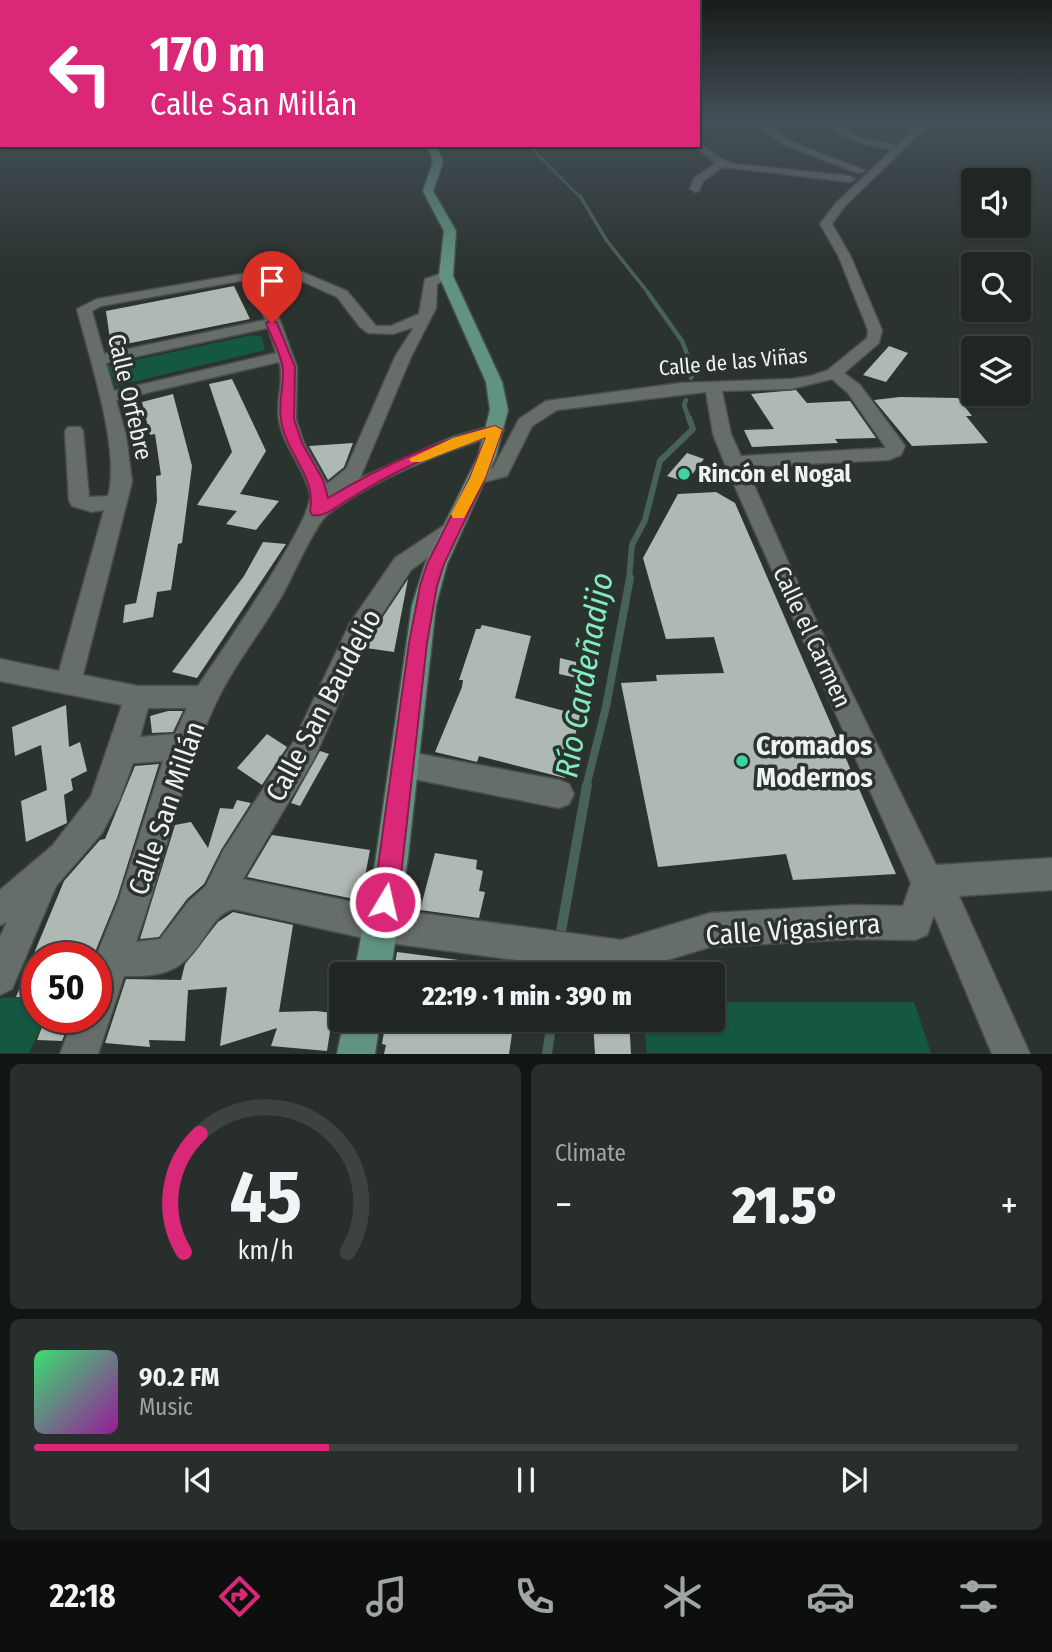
<!DOCTYPE html>
<meta charset="utf-8">
<style>
:root{--surface:#202623;--page:#282e2b;--text:#f1f3f6;--muted:#a2a5a6;--line:#3d4341;--accent:#db2777}
body{margin:0;font-family:"Fira Sans Condensed",sans-serif;background:var(--page);color:var(--text);height:100vh;display:flex;flex-direction:column;font-size:26px;white-space:nowrap}
*{box-sizing:border-box;margin:0}
p{font-size:23px;color:var(--muted)}
.icon{flex:none;width:38px;height:38px;fill:none;stroke:currentColor;stroke-width:2;stroke-linecap:round;stroke-linejoin:round}
.map{position:relative;height:1054px;overflow:hidden}
.details{display:flex;flex-direction:column;gap:10px;padding:10px;background:#121513;flex:1}
.details>*{flex:none}
.hud{position:absolute;left:0px;top:0px;width:700px;height:147px;box-shadow:0 2px 5px #0004,0 0 0 2px var(--line);background:#db2777;color:#fff;overflow:hidden}
.tools{position:absolute;left:961px;top:168px;display:grid;gap:14px}
.tools a{display:grid;place-items:center;width:70px;height:70px;border-radius:7px;background:var(--surface);box-shadow:0 2px 5px #0004,0 0 0 2px var(--line);font-size:35px}
.speed{position:absolute;left:21px;top:942px;display:flex;gap:14px;font-size:35px;font-weight:700;text-align:center}
.speed>*{display:grid;place-content:center;width:91px;height:91px;border-radius:50%;background:var(--surface);box-shadow:0 2px 5px #0004,0 0 0 2px var(--line);line-height:1}
.speed .limit{border:10px solid #d22;background:#fff;color:#111}
.pin{position:absolute;display:grid;place-items:center;width:60px;height:60px;color:#fff;margin:-72px -30px;border-radius:50% 50% 50% 0;rotate:-45deg;box-shadow:0 0 7px #0007}
.pin .icon{rotate:45deg}
.me{position:absolute;width:77px;margin:-38px;rotate:9deg;stroke-linejoin:round;filter:drop-shadow(0 0 5px #0008)}
.turn{display:flex;align-items:center;gap:24px;height:147px;padding:0 35px;font-size:32px}
.turn .icon{width:91px;height:91px;stroke-width:2.5}
.turn b{display:block;font-size:49px;line-height:60px}
.big{font-size:52px;font-weight:800;line-height:1.1}
.details .widget{flex:1;display:flex;flex-direction:column;justify-content:center;gap:10px;min-width:0;padding:0 24px;border-radius:10px;background:var(--page)}
.details .dial{align-items:center;gap:0}
.dial svg{height:182px;overflow:visible;fill:none;stroke:var(--line);stroke-width:7;stroke-linecap:round;text-anchor:middle}
.dial text{fill:var(--text);stroke:none}
.song{display:flex;align-items:center;gap:21px}
.cover{width:84px;height:84px;border-radius:10px;background:linear-gradient(135deg,hsl(140 70% 55%),hsl(300 70% 35%))}
.played{height:7px;border-radius:4px;background:linear-gradient(90deg,var(--accent) 30%,var(--line) 30%)}
.keys{display:flex;justify-content:space-around;direction:ltr}
.heat{display:flex;justify-content:space-between;align-items:center;font-size:38px;direction:ltr}
.details .tiles{flex:1;display:grid;gap:10px;grid-template-columns:1fr 1fr}
.widget:last-child{grid-column:span 2}
.trip{position:absolute;left:329px;top:962px;width:396px;height:70px;border-radius:7px;background:var(--surface);box-shadow:0 2px 5px #0004,0 0 0 2px var(--line);font-weight:800;line-height:70px;text-align:center}
.tabs{display:flex;height:112px;justify-content:space-around;align-items:center;background:#0d0f0e;color:var(--muted)}
.tabs .icon{width:49px;height:49px}
.tabs .current{color:var(--accent)}
.tabs b{font-size:32px;color:var(--text)}
.map>svg:first-child{display:block}
.green{fill:#145842}
.lines{fill:none;stroke-linecap:round;stroke-linejoin:round}
.stream-far5{stroke:#476258;stroke-width:2.5}
.stream-far4{stroke:#476258;stroke-width:3.5}
.stream-far3{stroke:#476258;stroke-width:4.5}
.stream-far2{stroke:#476258;stroke-width:6}
.stream-far1{stroke:#476258;stroke-width:8}
.stream{stroke:#476258;stroke-width:10}
.building{fill:#afb9b4}
.minor-casing{stroke:#484e4b;stroke-width:3}
.major-casing{stroke:#484e4b;stroke-width:3}
.minor{fill:#666e6a;fill-rule:evenodd}
.major{fill:#619480;fill-rule:evenodd}
.route{fill:#db2777;stroke:#8e194d;stroke-width:2}
.slow{fill:#f59e0b}
.poi-dot{fill:#3dd4a3;stroke:#2b332f;stroke-width:2.5}
.labels{text-anchor:middle;stroke-width:7;stroke-linejoin:round;paint-order:stroke}
.far-street-label{font-size:21px;fill:#eef3f0;stroke:#2b332f}
.street-label{font-size:24px;fill:#eef3f0;stroke:#2b332f}
.poi-label{font-size:24px;font-weight:bold;fill:#eef3f0;stroke:#2b332f;text-anchor:start}
.near-street-label{font-size:28px;fill:#eef3f0;stroke:#2b332f}
.near-poi-label{font-size:28px;font-weight:bold;fill:#eef3f0;stroke:#2b332f;text-anchor:start}
.near-water-label{font-size:32px;font-style:italic;fill:#82ebc2;stroke:#2b332f}
</style>
<div class="map">
<svg width="1052" height="1054" viewBox="0 0 1052 1054">
<rect width="100%" height="100%" fill="#2b332f"/>
<g class="green">
<path d="M252 335 262 337 265 350 116 386 108 366Z"/>
<path d="M37 997V1017H46L29 1053H0V998Z"/>
<path d="M712 1002H914L931 1053H647L643 1020H712Z"/>
</g>
<g class="lines">
<path class="stream-far5" d="M528 145 581 198"/>
<path class="stream-far4" d="M580 196 607 241 650 295"/>
<g class="stream-far3">
<path d="M648 293 682 341 694 371 691 378"/>
<path d="M686 400 684 405 689 419"/>
</g>
<path class="stream-far2" d="M629 580 632 545 645 520 660 461 693 429 689 418"/>
<path class="stream-far1" d="M586 787 606 707 630 578"/>
<g class="stream">
<path d="M560 937 587 785"/>
<path d="M556 975 558 959"/>
<path d="M547 1054 552 1020"/>
</g>
</g>
<g class="building">
<path d="M234 286 250 319 111 347 106 311Z"/>
<path d="M889 346 908 353 886 382 863 375Z"/>
<path d="M232 379 266 451 240 494 279 501 256 530 226 524 237 511 197 505 232 452 209 384Z"/>
<path d="M796 390 807 403 850 401 876 438 835 439 838 443 752 447 744 430 774 429 751 394Z"/>
<path d="M173 394 192 466 182 543 178 544 171 590 157 592 153 617 123 623 125 605 136 603 157 501 156 476 161 475 155 434 150 435 142 402Z"/>
<path d="M900 397 958 398 972 416H966L988 443 912 446 874 400Z"/>
<path d="M353 443 344 467 328 480 309 446Z"/>
<path d="M687 453 704 459 686 482 667 476Z"/>
<path d="M716 492 735 503 896 874 793 880 786 854 658 867 621 683 657 681 656 675 724 673 714 637 666 639 643 558 678 494Z"/>
<path d="M263 542 286 544 197 678 172 672 244 576Z"/>
<path d="M408 579 394 652 366 648 371 635Z"/>
<path d="M482 625 531 636 515 698 580 715 565 778 479 756 477 762 435 752 462 687 463 680H459L476 629H480Z"/>
<path d="M560 658 576 662 577 678 559 674Z"/>
<path d="M66 705 69 747 80 742 87 771 71 779 73 790 64 795 67 823 26 842 21 801 47 790 41 745 15 756 12 727Z"/>
<path d="M168 711H183L173 732 152 733 150 716Z"/>
<path d="M267 734 287 747 262 785 237 768Z"/>
<path d="M320 751 329 754 300 806 291 803Z"/>
<path d="M159 764 117 898 93 957H37V997H16L64 881 100 840 105 839 135 766Z"/>
<path d="M237 800 251 803 221 850 204 884 187 899 159 937 140 939 175 825 191 822 208 848 220 808 233 809Z"/>
<path d="M272 835 370 850 361 898H349L247 877Z"/>
<path d="M435 853 477 860 476 869 483 871 479 891 485 892 479 918 420 910Z"/>
<path d="M233 912 293 925 279 1012 316 1011 333 1013 327 1051 271 1046 277 1028 220 1046 227 987 188 990 185 1041 149 1040 150 1047 105 1043 126 979 181 980 185 964 218 922Z"/>
<path d="M397 952 497 965 496 975H393Z"/>
<path d="M46 1017H71L62 1041 37 1040Z"/>
<path d="M386 1020H514L509 1054H384L386 1045 382 1044Z"/>
<path d="M593 1020H629L631 1054H595Z"/>
</g>
<g class="lines">
<defs>
<g id="minor">
<path d="M753 122H763L790 141 866 171 858 173 784 145Z"/>
<path d="M829 122H837L857 136 897 146 918 125V122H926L925 128 844 207 832 224 850 255 882 330 879 343 844 373 860 385 905 446 901 455 888 460 746 467 793 573 936 865 1052 858V890L959 896 1030 1054H992L934 915 927 935 915 940 853 939 710 947 621 974 382 942 233 909C222 912 215 921 209 930 184 969 171 977 124 976L98 1054H60L74 1017H96V957L119 899 163 761 133 763 119 801 102 833 56 886 12 989 0 995V937L7 922 0 925V890L52 846 91 796 122 705 0 681V659L59 671 104 510 92 512 72 506 69 501 65 431 68 427H80L83 431 89 497 108 496C121 449 89 358 77 309L97 299 288 266 347 291 376 326H391L419 314 425 279 446 272 453 276 437 284 436 308 411 357 360 478 452 437 495 425 504 430 501 434C445 451 376 478 328 514 316 523 293 575 284 592 263 630 233 665 215 705 180 781 164 863 136 942L160 939 189 901 206 886 223 851 294 741 350 623 395 558 443 526 450 524 457 526 461 531 457 536 411 570 369 634 314 759 243 879 382 908 621 940 710 913 853 905 903 906 911 883 724 462 713 434 706 392 557 410 532 426 507 476 477 484 470 482 467 478 470 474 493 468 519 419 546 401 681 383 791 379 811 376 828 370 867 338 868 330 838 255 820 224 836 203 892 150C869 145 844 142 829 122ZM286 274 337 297 360 327 368 333 393 334 414 327 395 357 346 469 327 484 304 443 296 419 297 367 264 277ZM251 279 265 320 104 354 92 311 101 306ZM268 328 276 353 114 391 106 363ZM279 362C285 380 275 402 279 420 283 447 305 468 310 494 315 519 217 657 198 686H138L83 675 132 482 126 435 116 400ZM832 379 848 393 886 448 741 456 731 434 722 391 791 389ZM148 708H187L175 734 140 737Z"/>
<path d="M698 143 725 161 735 164 850 176 855 179 850 182 723 167 703 181 699 191 695 192 690 189 694 178 716 163 693 145H698Z"/>
<path d="M404 751 559 780 569 784 574 794 569 804 559 808 404 777 394 773 390 764 394 755Z"/>
</g>
<g id="major">
<path d="M427 145H436L443 162 433 191 456 231 453 276 502 382 508 410 496 456 447 564 436 605 408 857 390 975H354L376 857 412 605 425 564 478 456 490 410 486 382 439 276 444 231 423 191 433 162Z"/>
<path d="M344 1020H380L375 1054H337Z"/>
</g>
</defs>
<use href="#minor" class="minor-casing"/>
<use href="#major" class="major-casing"/>
<use href="#minor" class="minor"/>
<use href="#major" class="major"/>
</g>
<linearGradient id="sky" x2="0" y2="1"><stop stop-color="#181c1a"/><stop offset="0.45" stop-color="#445058"/><stop offset="1" stop-color="#445058" stop-opacity="0"/></linearGradient>
<rect width="1052" height="270" fill="url(#sky)"/>
<path class="route" d="M272 320 277 323 295 367 294 419 302 443 323 480 328 498C380 467 437 441 495 426L502 430 485 478 444 564 437 586 427 643 398 902 394 911 385 915 377 911 373 902 409 643 420 586 427 564 470 478 486 437C439 451 392 472 351 498 340 504 325 518 312 515L310 511C317 475 285 454 281 419 278 403 284 386 283 370 282 355 271 337 266 323Z"/>
<path class="slow" d="M495 426 502 430 485 478 464 518H453L451 514 470 478 486 437 421 462H411L409 459 453 438Z"/>
<g class="poi-dot">
<circle cx="684" cy="474" r="7"/>
<circle cx="742" cy="761" r="7"/>
</g>
<g class="labels">
<g class="far-street-label">
<text transform="translate(733 362) rotate(-5)" y="7">Calle de las Viñas</text>
</g>
<g class="street-label">
<text transform="translate(130 397) rotate(77)" y="8">Calle Orfebre</text>
<text transform="translate(812 637) rotate(65)" y="8">Calle el Carmen</text>
</g>
<g class="poi-label">
<text x="698" y="482">Rincón el Nogal</text>
</g>
<g class="near-street-label">
<text transform="translate(323 705) rotate(-62)" y="10">Calle San Baudelio</text>
<text transform="translate(166 808) rotate(-71)" y="10">Calle San Millán</text>
<text transform="translate(793 929) rotate(-4)" y="10">Calle Vigasierra</text>
</g>
<g class="near-poi-label">
<text x="756" y="755">Cromados<tspan x="756" dy="32">Modernos</tspan></text>
</g>
<g class="near-water-label">
<text transform="translate(584 675) rotate(-80)" y="11">Río Cardeñadijo</text>
</g>
</g>
</svg>
<div class="tools">
<a><svg class="icon" aria-label="sound" viewBox="0 0 24 24"><path d="M4 9h4l5-4v14l-5-4H4zM17 9q2 3 0 6"/></svg></a>
<a><svg class="icon" aria-label="search" viewBox="0 0 24 24"><circle cx="10" cy="10" r="6"/><path d="M15 15l6 6"/></svg></a>
<a><svg class="icon" aria-label="layers" viewBox="0 0 24 24"><path d="M12 4l9 5-9 5-9-5zM3 14l9 5 9-5"/></svg></a>
</div>
<div class="speed"><div class="limit">50</div></div>
<div class="pin" style="left:272px;top:323px;background:#d93025"><svg class="icon" aria-label="arrive" viewBox="0 0 24 24"><path d="M6 21V4h12l-3 4 3 4H6"/></svg></div>
<svg class="me" style="left:385px;top:902px" viewBox="-20 -20 40 40"><circle r="17" fill="#db2777" stroke="#fff" stroke-width="3"/><path d="M0-11L8 9 0 5-8 9z" fill="#fff"/></svg>
<div class="trip">22:19 · 1 min · 390 m</div>
<div class="hud">
<div class="turn"><svg class="icon" aria-label="left" viewBox="0 0 24 24"><path d="M17 20v-9H6M10 6l-5 5 5 5"/></svg><div><b>170 m</b>Calle San Millán</div></div>
</div>
</div>
<section class="details">
<div class="tiles">
<div class="widget dial"><svg viewBox="0 0 100 80">
<path d="M14 69A42 42 0 1 1 86 69"/>
<path d="M14 69A42 42 0 0 1 21 17" stroke="#db2777"/>
<text x="50" y="56" font-size="32" font-weight="700">45</text>
<text x="50" y="72" font-size="11">km/h</text>
</svg></div>
<div class="widget"><p>Climate</p>
<div class="heat"><a>−</a><b class="big">21.5°</b><a>+</a></div>
</div>
<div class="widget">
<div class="song"><i class="cover"></i><div><b>90.2 FM</b><p>Music</p></div></div>
<div class="played"></div>
<div class="keys"><svg class="icon" aria-label="previous" viewBox="0 0 24 24"><path d="M18 5L8 12l10 7zM5 5v14"/></svg><svg class="icon" aria-label="pause" viewBox="0 0 24 24"><path d="M8 5v14M16 5v14"/></svg><svg class="icon" aria-label="next" viewBox="0 0 24 24"><path d="M6 5l10 7-10 7zM19 5v14"/></svg></div>
</div>
</div>
</section>
<nav class="tabs">
<b>22:18</b>
<svg class="icon current" aria-label="directions" viewBox="0 0 24 24"><path d="M12 3l9 9-9 9-9-9zM9 14v-3h6M13 9l2 2-2 2"/></svg>
<svg class="icon" aria-label="music" viewBox="0 0 24 24"><path d="M9 18V5l10-2v13"/><circle cx="6" cy="18" r="3"/><circle cx="16" cy="16" r="3"/></svg>
<svg class="icon" aria-label="phone" viewBox="0 0 24 24"><path d="M5 4h4l2 5-3 2q2 4 5 5l2-3 5 2v4C11 20 4 13 5 4z"/></svg>
<svg class="icon" aria-label="climate" viewBox="0 0 24 24"><path d="M12 3v18M4 7l16 10M4 17L20 7"/></svg>
<svg class="icon" aria-label="car" viewBox="0 0 24 24"><path d="M5 17H2v-5l4-1 3-4h7l3 4 3 1v5h-3M9 17h6M6 11h13"/><circle cx="7" cy="17" r="2"/><circle cx="17" cy="17" r="2"/></svg>
<svg class="icon" aria-label="filters" viewBox="0 0 24 24"><path d="M4 7h16M4 17h16"/><circle cx="9" cy="7" r="2"/><circle cx="15" cy="17" r="2"/></svg>
</nav>
